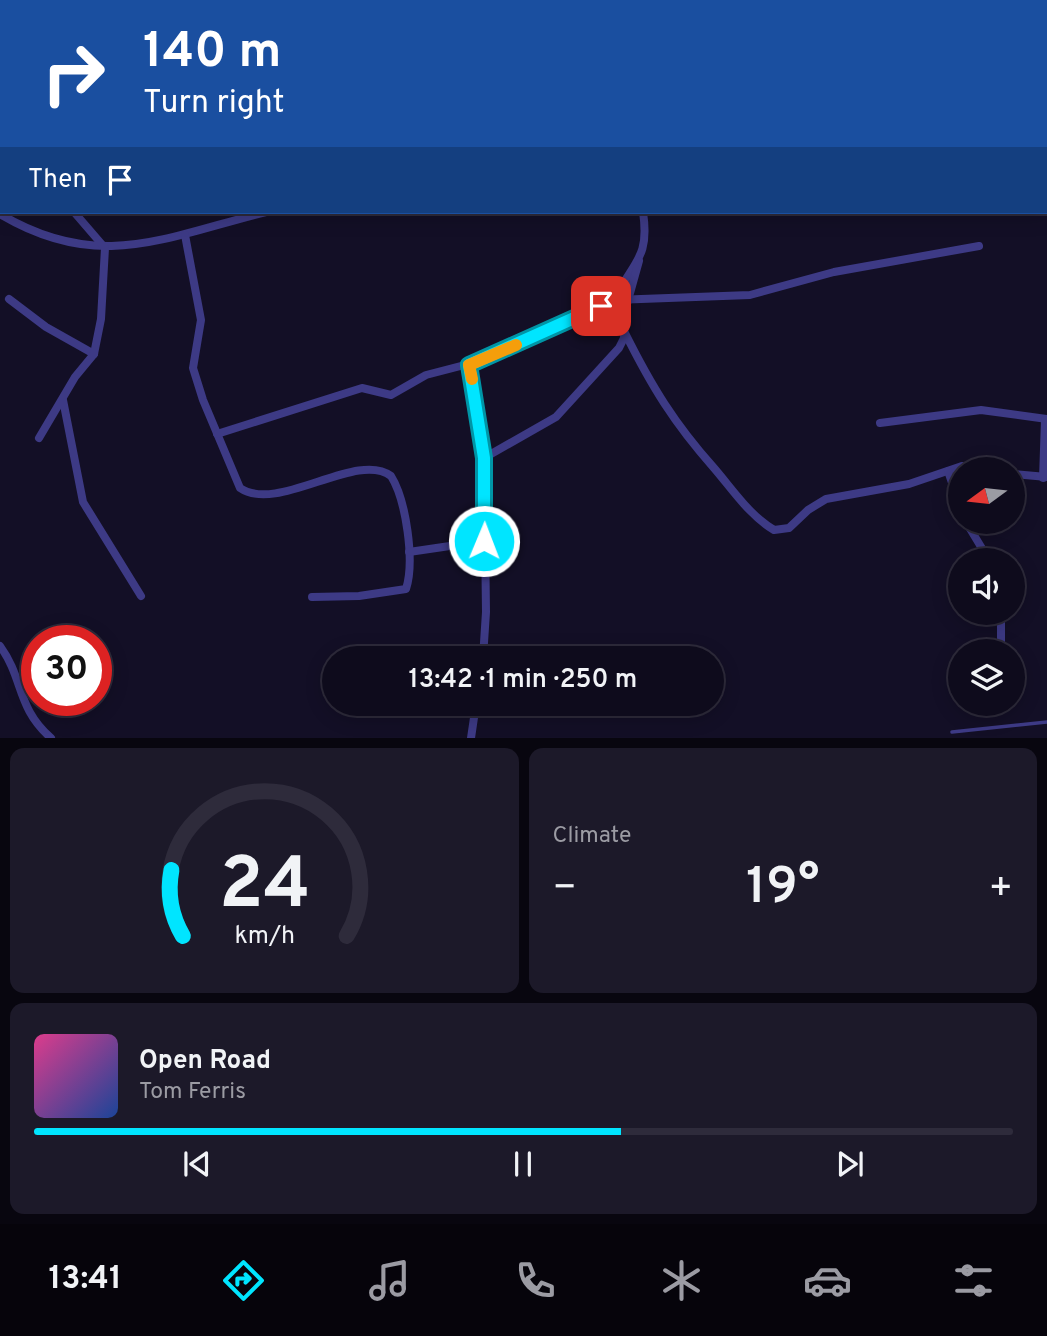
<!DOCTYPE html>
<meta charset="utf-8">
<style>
:root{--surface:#0e0b1c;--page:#1c1929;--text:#f1f3f6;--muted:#9b9ba3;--line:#2e2b3b;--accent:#00e5ff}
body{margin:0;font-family:Overpass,sans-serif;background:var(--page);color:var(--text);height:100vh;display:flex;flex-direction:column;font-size:26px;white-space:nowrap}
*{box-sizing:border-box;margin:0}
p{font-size:23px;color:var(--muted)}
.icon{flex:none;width:38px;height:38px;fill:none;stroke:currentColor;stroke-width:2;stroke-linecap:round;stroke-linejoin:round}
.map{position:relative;height:738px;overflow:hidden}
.panel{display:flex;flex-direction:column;gap:10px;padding:10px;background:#08060f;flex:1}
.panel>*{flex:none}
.banner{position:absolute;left:0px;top:0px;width:1048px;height:214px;box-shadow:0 4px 18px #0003,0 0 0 2px var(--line);background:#1a4fa0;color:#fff;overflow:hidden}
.needle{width:46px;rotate:255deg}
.fabs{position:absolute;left:948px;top:457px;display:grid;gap:14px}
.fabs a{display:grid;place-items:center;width:77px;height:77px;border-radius:50%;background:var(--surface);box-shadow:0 4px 18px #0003,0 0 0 2px var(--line);font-size:35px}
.speed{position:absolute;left:21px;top:625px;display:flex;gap:14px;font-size:35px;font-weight:700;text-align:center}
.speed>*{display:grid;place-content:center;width:91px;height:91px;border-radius:50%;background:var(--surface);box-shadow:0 4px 18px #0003,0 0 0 2px var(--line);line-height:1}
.speed .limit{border:10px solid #d22;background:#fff;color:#111}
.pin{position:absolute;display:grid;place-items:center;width:60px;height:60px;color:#fff;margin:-30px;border-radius:14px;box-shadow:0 4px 10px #0006}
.me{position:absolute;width:77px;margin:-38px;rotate:1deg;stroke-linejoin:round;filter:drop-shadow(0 0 5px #0008)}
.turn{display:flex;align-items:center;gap:24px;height:147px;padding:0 28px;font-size:32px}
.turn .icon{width:91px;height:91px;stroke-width:2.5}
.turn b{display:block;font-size:49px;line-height:60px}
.then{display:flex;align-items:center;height:66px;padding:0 28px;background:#0003;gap:14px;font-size:26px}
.big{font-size:52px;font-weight:600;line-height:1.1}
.panel .widget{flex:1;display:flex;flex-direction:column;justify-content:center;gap:10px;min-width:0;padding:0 24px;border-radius:14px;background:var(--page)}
.panel .dial{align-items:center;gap:0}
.dial svg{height:182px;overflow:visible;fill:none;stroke:var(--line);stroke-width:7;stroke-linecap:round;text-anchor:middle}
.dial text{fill:var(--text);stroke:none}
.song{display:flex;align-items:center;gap:21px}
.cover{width:84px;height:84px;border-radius:10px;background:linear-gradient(135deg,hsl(330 70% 55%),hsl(220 70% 35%))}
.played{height:7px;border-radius:4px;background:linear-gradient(90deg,var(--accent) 60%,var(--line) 60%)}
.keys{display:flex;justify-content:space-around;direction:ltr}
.heat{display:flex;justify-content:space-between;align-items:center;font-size:38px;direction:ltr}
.panel .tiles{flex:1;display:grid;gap:10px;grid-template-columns:1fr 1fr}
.widget:last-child{grid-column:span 2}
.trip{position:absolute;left:322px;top:646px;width:402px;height:70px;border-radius:35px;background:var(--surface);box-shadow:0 4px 18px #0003,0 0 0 2px var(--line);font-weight:600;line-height:70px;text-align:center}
.menu{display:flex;height:112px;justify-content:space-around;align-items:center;background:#06040b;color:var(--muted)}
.menu .icon{width:49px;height:49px}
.menu .on{color:var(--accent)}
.menu b{font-size:32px;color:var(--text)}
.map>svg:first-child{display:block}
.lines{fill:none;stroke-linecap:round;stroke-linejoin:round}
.service{stroke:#3d3a85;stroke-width:3.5}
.minor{stroke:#3d3a85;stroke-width:8}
.route-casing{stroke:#0095a6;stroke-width:18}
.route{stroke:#00e5ff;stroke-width:12}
.slow{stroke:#f59e0b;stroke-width:12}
</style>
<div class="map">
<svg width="1047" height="738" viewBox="0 0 1047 738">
<rect width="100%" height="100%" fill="#130f26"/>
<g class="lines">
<g class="service">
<path d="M50 0 51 2"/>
<path d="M952 732 1047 722"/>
</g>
<g class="minor">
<path d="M29 2 30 0"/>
<path d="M773 2 774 0"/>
<path d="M0 32 2 31"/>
<path d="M1046 51H1047"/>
<path d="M1046 75H1047"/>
<path d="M0 111 2 113"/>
<path d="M0 214C99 273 165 237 266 212"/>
<path d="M185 235 201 320 193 368 203 400 240 488C278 514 357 450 391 476 406 500 415 561 406 589L359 596 312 597"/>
<path d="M9 299 46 327 94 354"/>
<path d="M614 300 750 295 834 272 979 246"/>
<path d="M625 333C652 387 674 423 714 468 733 490 749 515 774 530L789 528 808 510 826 499 909 484 962 466 983 469"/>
<path d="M469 365 484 458 486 612 483 658"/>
<path d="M63 400 83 502 141 596"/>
<path d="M880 423 981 410 1047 419"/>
<path d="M217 434 362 388 391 395 426 375 480 361 614 300C633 261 650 259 643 212"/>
<path d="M39 438 75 377 94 354 101 319 105 248 74 212"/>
<path d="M484 458 556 417 619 348 624 338 625 311 639 261"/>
<path d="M948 471 961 509"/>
<path d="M1013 474 1047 477"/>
<path d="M1043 478 1045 420"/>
<path d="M966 522 989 560"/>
<path d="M409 552 484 541"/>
<path d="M1001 612V651"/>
<path d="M0 646C24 679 16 707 51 738"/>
<path d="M471 738 476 704"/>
</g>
</g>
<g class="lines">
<defs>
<path id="route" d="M484 541V458L469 365 601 306"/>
</defs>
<use href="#route" class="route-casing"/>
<use href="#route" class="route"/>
<path class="slow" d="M472 379 469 365 516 345"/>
</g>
</svg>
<div class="fabs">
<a><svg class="needle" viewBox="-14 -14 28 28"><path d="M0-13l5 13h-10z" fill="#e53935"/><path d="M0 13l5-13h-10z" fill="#9b9ba3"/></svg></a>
<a><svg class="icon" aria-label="sound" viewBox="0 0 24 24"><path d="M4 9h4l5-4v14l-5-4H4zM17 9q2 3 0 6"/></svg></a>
<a><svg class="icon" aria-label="layers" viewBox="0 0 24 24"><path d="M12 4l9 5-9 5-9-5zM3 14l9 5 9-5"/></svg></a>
</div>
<div class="speed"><div class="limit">30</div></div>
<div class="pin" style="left:601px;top:306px;background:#d93025"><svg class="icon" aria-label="arrive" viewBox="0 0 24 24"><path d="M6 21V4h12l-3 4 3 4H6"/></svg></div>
<svg class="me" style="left:484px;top:541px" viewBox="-20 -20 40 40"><circle r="17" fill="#00e5ff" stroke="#fff" stroke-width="3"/><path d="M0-11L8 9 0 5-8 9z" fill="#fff"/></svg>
<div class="trip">13:42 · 1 min · 250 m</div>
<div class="banner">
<div class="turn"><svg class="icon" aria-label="right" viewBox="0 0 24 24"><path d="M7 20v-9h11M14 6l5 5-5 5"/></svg><div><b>140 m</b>Turn right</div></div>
<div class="then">Then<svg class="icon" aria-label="arrive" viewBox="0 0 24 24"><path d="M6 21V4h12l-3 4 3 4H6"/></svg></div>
</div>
</div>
<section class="panel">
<div class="tiles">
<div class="widget dial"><svg viewBox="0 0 100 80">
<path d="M14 69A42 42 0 1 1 86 69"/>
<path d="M14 69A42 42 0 0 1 9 40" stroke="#00e5ff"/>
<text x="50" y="56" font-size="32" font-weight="700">24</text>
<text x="50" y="72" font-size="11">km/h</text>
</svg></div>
<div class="widget"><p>Climate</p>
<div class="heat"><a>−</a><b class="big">19°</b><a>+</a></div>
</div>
<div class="widget">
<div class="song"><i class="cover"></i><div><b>Open Road</b><p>Tom Ferris</p></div></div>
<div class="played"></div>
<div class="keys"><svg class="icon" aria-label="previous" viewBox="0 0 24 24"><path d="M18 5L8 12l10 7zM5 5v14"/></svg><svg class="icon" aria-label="pause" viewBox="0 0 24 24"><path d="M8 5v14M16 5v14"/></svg><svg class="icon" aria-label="next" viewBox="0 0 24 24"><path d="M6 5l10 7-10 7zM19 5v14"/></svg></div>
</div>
</div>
</section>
<nav class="menu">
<b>13:41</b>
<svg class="icon on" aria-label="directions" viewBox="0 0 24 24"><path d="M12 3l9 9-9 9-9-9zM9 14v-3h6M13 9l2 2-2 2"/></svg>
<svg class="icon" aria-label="music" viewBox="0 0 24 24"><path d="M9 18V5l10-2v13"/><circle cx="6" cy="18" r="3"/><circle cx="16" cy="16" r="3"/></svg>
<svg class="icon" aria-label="phone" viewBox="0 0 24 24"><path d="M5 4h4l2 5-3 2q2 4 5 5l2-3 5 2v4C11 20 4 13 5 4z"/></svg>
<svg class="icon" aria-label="climate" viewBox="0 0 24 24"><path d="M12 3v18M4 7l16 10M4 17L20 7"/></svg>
<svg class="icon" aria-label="car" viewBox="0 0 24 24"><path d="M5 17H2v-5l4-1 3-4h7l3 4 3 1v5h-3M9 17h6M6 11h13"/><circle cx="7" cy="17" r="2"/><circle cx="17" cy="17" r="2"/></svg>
<svg class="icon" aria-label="filters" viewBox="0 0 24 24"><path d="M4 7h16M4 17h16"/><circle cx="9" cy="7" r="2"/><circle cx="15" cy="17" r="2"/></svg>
</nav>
